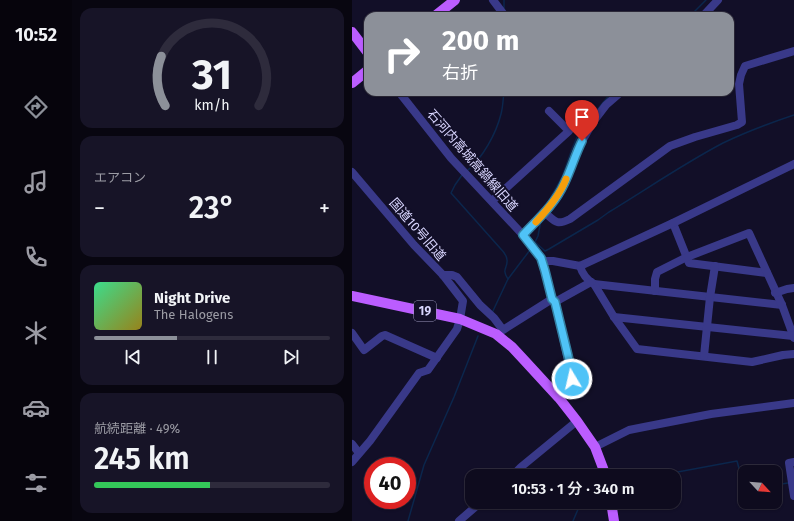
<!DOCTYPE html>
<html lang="ja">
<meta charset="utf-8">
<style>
:root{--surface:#0e0b1e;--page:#171427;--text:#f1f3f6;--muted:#9b9ba4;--line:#2e2b3c;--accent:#8c9099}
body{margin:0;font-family:"Fira Sans","Noto Sans JP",sans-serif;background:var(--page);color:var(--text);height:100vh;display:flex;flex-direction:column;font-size:15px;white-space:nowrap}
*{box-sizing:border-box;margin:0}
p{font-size:13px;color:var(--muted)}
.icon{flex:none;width:22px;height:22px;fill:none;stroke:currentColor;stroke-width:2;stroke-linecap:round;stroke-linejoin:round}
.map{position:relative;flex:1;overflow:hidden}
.drawer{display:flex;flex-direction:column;gap:8px;padding:8px;background:#080610;width:280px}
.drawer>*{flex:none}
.hud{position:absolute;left:12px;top:12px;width:370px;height:84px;border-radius:12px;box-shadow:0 1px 3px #0004,0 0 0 1px var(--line);background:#8c9099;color:#fff;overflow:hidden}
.needle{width:26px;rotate:116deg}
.tools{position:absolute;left:386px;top:465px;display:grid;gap:8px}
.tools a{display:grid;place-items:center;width:44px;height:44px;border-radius:8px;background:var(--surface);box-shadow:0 1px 3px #0004,0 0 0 1px var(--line);font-size:20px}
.speed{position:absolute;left:12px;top:457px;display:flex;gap:8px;font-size:20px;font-weight:700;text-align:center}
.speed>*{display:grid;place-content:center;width:52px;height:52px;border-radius:50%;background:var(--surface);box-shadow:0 1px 3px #0004,0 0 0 1px var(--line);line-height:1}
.speed .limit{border:6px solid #d22;background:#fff;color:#111}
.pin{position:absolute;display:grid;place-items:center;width:34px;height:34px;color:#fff;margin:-41px -17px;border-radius:50% 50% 50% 0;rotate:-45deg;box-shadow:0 0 4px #0007}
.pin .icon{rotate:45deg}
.me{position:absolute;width:44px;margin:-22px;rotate:351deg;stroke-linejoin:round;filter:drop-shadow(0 0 3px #0008)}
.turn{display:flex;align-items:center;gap:14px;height:84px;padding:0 12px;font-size:18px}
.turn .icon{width:52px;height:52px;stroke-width:2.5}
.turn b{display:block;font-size:28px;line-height:34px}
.big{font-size:30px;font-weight:600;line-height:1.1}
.drawer .tile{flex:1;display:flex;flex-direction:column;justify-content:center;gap:6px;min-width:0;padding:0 14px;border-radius:12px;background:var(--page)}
.drawer .dial{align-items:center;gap:0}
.dial svg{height:104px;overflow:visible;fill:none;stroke:var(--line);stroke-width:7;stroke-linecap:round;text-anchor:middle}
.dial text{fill:var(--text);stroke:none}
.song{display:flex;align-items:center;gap:12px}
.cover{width:48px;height:48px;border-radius:6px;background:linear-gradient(135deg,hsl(150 70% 55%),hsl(50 70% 35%))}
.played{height:4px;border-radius:2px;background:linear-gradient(90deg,var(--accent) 35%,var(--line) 35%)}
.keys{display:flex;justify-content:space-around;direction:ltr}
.heat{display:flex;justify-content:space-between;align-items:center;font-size:22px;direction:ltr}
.charge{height:6px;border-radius:3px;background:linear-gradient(90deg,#34c759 49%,var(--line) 0)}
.trip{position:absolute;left:113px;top:469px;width:216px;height:40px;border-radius:12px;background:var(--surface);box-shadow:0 1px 3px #0004,0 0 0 1px var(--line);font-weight:600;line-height:40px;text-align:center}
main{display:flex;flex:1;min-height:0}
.dock{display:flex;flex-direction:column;width:72px;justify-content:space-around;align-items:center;background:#06040c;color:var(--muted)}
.dock .icon{width:28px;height:28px}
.dock .selected{color:var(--accent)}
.dock b{font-size:18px;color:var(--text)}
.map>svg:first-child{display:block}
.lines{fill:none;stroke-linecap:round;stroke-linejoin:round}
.stream{stroke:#0b264c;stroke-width:1.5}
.minor{stroke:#393989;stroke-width:8}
.major{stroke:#bb5dff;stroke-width:10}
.route-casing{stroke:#337fa1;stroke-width:10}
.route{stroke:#4fc3f7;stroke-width:7}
.slow{stroke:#f59e0b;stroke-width:7}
.labels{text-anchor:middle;stroke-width:4;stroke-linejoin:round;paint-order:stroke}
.shield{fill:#120f28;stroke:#9d9abe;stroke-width:1}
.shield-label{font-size:12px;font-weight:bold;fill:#d9d6ff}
.street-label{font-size:13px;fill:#d9d6ff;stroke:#120f28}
</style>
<main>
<nav class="dock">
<b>10:52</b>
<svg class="icon selected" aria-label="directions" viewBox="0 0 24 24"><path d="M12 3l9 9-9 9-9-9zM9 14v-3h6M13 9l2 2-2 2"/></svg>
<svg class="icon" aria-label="music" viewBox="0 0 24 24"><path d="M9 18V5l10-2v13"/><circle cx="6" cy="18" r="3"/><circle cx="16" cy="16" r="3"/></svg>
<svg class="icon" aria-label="phone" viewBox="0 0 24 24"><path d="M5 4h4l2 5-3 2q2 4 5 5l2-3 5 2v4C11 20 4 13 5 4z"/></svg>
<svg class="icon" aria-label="climate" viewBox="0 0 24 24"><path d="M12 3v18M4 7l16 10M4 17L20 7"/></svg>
<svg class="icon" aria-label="car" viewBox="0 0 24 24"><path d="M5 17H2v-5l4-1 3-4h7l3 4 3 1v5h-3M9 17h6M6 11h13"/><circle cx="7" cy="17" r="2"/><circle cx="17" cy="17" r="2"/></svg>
<svg class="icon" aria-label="filters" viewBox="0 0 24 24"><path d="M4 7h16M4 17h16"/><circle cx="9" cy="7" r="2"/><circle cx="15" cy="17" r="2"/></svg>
</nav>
<section class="drawer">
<div class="tile dial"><svg viewBox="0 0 100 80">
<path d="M14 69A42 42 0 1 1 86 69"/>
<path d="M14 69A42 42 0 0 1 11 31" stroke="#8c9099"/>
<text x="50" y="56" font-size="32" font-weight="700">31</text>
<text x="50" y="72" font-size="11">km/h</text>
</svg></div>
<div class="tile"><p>エアコン</p>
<div class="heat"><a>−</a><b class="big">23°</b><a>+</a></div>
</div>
<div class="tile">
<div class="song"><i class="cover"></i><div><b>Night Drive</b><p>The Halogens</p></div></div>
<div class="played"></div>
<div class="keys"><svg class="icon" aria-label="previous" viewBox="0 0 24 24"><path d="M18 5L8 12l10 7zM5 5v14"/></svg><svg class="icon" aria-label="pause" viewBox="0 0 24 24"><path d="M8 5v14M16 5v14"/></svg><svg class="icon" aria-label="next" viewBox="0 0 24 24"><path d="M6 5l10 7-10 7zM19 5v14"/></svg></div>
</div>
<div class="tile"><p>航続距離 · 49%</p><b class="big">245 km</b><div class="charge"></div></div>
</section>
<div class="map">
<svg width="442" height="521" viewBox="0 0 442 521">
<rect width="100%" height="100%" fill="#120f28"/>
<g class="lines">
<g class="stream">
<path d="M152 0V8"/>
<path d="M338 16 354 0"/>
<path d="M116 170C131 157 144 134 149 114 151 107 151 99 152 92"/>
<path d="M110 175 103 185 99 193 148 248C151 251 155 255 155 260 156 268 149 269 156 279"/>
<path d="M196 202 210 177 220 149 226 135 234 123 260 92"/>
<path d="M183 242 193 251 197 249 246 220 257 212C295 189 331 164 371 143 394 132 418 123 442 115"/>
<path d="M183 242 186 236 189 220"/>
<path d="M140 313 156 279 178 250"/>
<path d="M304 476 385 461 393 491"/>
<path d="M423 485 436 483"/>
<path d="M56 521 72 465 102 397 126 336"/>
<path d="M221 521 227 507 233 502"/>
</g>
<g class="minor">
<path d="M141 0 153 16"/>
<path d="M351 16 366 0"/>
<path d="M47 92 99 158 171 235 185 253 189 258 193 271 200 299 203 302 219 374C220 384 214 391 207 398"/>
<path d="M0 172 62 245 91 275 111 301 108 319 105 329 76 370 67 373 18 441 0 462"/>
<path d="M140 201 217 131 197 111"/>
<path d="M192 212C203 221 204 226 218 219L318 146 343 137 385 125 390 122 387 84 389 75 393 66 442 51"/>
<path d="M321 223 337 263 415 273"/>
<path d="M171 235 186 219 204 199 213 184 225 150 241 122 254 105 269 92"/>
<path d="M190 261H201L228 266 321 223 442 164"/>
<path d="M228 266C230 273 235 280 242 284L430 305"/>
<path d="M91 275H100L105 277 128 305 142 318 151 330 200 299"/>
<path d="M242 284 262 317 285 349 400 362 431 355 442 354"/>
<path d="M303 291V279L305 272 335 257 397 233 430 305 442 338"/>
<path d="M423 293 435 289 442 288"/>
<path d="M203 302 239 282"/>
<path d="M262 317 441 336"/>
<path d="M0 333 12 350 30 336 33 335 85 358"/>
<path d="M352 356 358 297 363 266"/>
<path d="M0 444 7 453"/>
<path d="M243 447 277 430 292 427 359 414 442 403"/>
<path d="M442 462 437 463 442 496"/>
<path d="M160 476 169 467 225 421"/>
<path d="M107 521 129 502"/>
</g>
<g class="major">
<path d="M83 16 103 0"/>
<path d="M0 32 16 53"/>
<path d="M0 83 16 70"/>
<path d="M0 296 108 319 144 334 160 347 173 361 207 398 225 421 243 447 254 476"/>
<path d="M259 502 262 521"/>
</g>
</g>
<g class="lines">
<defs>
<path id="route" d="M220 379 219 368 203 302 200 299 193 271 189 258 171 235C186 219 203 204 212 184 219 170 223 155 230 141"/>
</defs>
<use href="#route" class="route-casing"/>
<use href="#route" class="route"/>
<path class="slow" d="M184 222C196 209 208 195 214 179"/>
</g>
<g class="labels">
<rect class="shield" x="62" y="301" width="22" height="20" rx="3"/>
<g class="shield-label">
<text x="73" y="315">19</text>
</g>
<g class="street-label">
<text transform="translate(121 160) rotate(49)" y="5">石河内高城高鍋線旧道</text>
<text transform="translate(66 229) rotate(49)" y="5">国道10号旧道</text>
</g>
</g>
</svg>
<div class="tools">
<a><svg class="needle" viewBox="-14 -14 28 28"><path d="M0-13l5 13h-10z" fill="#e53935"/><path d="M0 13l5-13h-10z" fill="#9b9ba4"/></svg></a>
</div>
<div class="speed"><div class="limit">40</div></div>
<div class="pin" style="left:230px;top:141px;background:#d93025"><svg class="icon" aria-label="arrive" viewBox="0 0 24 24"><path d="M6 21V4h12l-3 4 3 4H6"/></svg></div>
<svg class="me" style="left:220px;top:379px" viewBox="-20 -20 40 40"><circle r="17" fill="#4fc3f7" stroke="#fff" stroke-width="3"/><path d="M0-11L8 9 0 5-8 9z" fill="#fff"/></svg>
<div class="trip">10:53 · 1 分 · 340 m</div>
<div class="hud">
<div class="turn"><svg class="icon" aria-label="right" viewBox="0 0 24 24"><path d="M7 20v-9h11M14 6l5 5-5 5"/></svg><div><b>200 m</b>右折</div></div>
</div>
</div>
</main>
